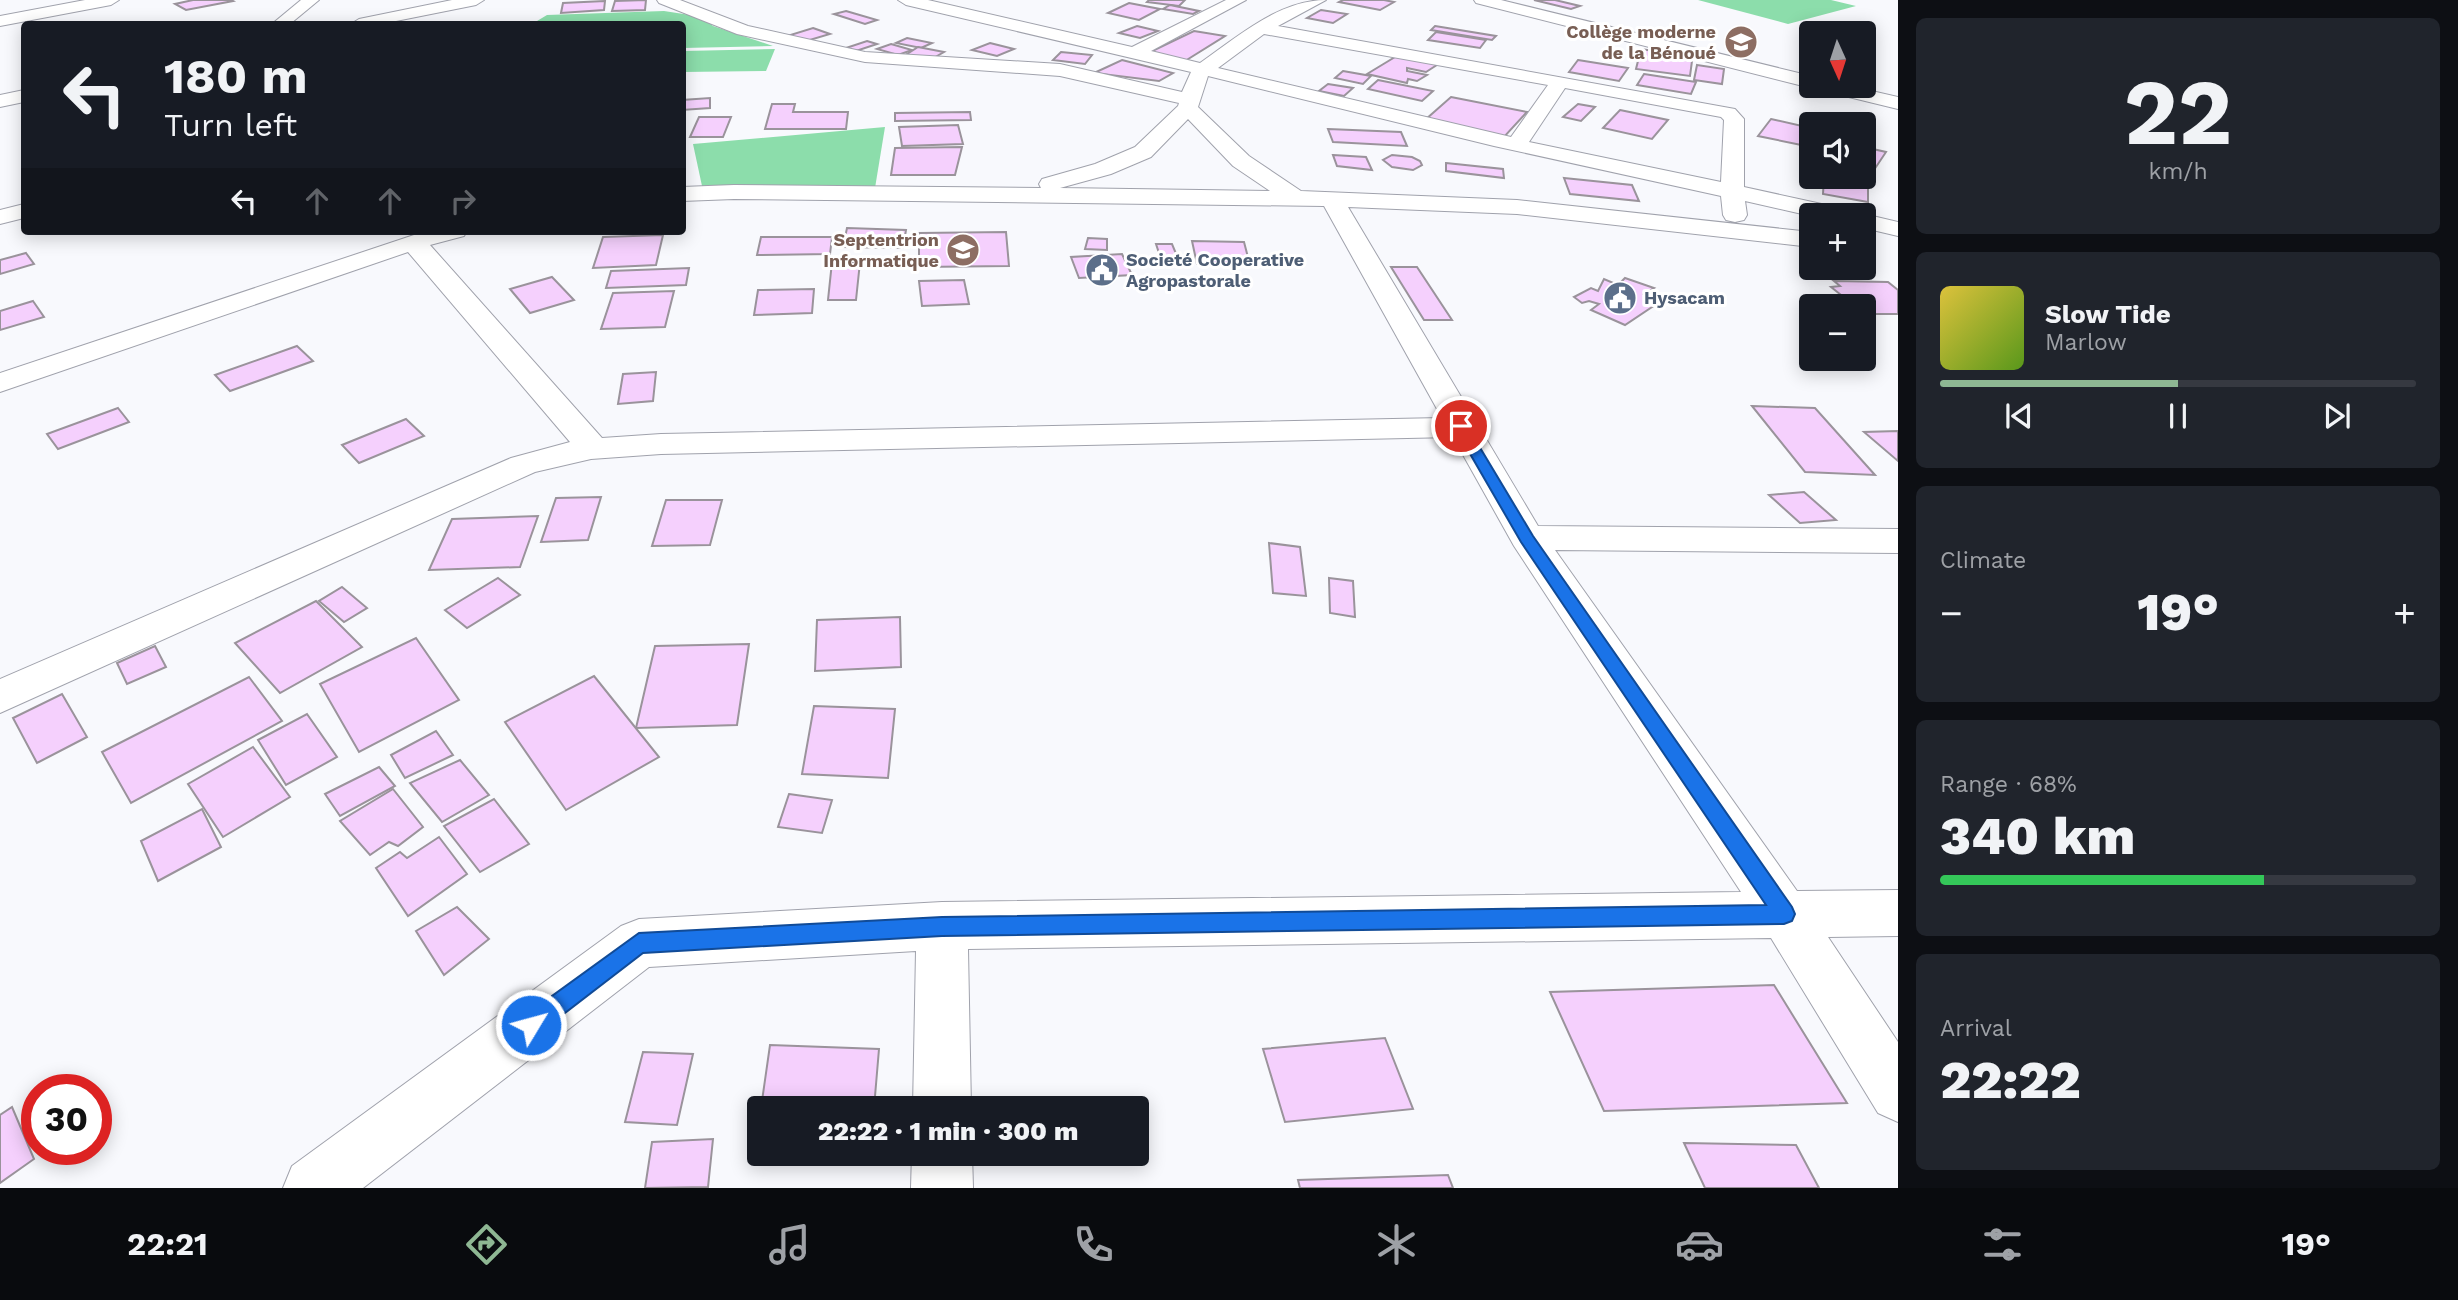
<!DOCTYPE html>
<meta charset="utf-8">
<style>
:root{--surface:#171b24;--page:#20242c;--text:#f1f3f6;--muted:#9ea1a6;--line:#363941;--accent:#8eb793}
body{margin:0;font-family:"Work Sans",sans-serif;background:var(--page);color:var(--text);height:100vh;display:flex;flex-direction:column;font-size:26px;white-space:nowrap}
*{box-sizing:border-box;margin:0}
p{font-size:23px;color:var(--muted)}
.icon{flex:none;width:38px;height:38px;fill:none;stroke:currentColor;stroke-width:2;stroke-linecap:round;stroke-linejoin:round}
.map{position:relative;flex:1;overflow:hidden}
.side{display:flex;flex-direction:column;gap:18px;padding:18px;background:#0d0f14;width:560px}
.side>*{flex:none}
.hud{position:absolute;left:21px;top:21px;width:665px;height:214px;border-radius:7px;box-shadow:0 4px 18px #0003;background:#171b24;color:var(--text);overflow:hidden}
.needle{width:46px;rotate:177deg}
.buttons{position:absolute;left:1799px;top:21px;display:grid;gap:14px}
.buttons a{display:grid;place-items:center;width:77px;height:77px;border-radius:7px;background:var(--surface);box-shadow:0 4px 18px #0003;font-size:35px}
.speed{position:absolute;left:21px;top:1074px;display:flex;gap:14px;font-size:35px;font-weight:700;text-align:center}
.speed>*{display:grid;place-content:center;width:91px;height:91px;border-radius:50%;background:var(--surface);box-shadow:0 4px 18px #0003;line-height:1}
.speed .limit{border:10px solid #d22;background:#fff;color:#111}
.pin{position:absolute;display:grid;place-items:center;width:60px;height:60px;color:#fff;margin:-30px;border:4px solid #fff;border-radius:50%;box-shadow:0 2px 7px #0007}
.me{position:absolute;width:77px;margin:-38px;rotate:53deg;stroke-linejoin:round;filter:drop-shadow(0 0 5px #0008)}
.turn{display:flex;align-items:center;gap:24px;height:147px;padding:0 28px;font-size:32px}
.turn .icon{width:91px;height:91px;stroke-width:2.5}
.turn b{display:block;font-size:49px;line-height:60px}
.lanes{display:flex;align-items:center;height:66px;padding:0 28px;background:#0003;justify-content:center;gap:35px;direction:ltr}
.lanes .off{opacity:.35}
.big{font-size:52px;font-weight:800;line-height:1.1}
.side .card{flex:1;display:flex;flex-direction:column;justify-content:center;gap:10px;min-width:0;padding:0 24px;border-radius:10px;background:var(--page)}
.side .dial{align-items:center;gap:0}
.dial b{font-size:91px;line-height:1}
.song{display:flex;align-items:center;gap:21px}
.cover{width:84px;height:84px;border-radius:10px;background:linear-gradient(135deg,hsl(50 70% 55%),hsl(90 70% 35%))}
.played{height:7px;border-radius:4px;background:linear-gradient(90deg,var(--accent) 50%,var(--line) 50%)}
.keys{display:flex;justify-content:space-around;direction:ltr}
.heat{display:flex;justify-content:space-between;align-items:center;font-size:38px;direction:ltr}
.charge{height:10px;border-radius:5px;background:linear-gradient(90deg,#34c759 68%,var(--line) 0)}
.trip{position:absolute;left:747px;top:1096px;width:402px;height:70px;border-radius:7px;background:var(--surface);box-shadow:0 4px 18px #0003;font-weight:800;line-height:70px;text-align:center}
.menu{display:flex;height:112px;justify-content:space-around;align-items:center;background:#090b0e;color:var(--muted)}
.menu .icon{width:49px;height:49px}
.menu .selected{color:var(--accent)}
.menu b{font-size:32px;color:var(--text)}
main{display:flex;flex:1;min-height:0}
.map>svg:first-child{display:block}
.green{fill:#8cddab}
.building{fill:#f5d0fd;stroke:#9a939b;stroke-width:2}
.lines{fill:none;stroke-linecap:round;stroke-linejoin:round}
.minor-casing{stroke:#a0a2ac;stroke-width:2}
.minor{fill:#fff;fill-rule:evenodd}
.route{fill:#1a73e8;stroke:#114b97;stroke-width:2}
.labels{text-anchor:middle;stroke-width:6;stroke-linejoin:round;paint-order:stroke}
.far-education-label{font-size:18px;font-weight:bold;fill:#785e54;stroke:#fff;text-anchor:end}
.far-service-label{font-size:18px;font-weight:bold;fill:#4e5e75;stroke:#fff;text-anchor:start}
</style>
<main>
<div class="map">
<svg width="1898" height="1188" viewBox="0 0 1898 1188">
<rect width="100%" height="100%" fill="#f8f9fd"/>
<g class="green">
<path d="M1698 0H1831L1856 6 1788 24Z"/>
<path d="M664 11 703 17 713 26 773 46 683 48 682 24H532L547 15Z"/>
<path d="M775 49 766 71 683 72V51Z"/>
<path d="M885 127 875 188 702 186 693 144Z"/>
</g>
<g class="building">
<path d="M193 0H231L233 1 186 10 175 4Z"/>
<path d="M646 0 645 10 612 11 615 1Z"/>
<path d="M1149 0H1185L1179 6 1147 2Z"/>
<path d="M1343 0H1384L1394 2 1380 10 1339 2Z"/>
<path d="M1534 0H1555L1580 6 1571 9Z"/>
<path d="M605 1 604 10 561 13 563 3Z"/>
<path d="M1129 3 1160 9 1139 20 1108 13Z"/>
<path d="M1170 5 1199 11 1193 14 1163 9Z"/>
<path d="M1321 10 1347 14 1333 23 1307 18Z"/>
<path d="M846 11 877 20 865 24 834 14Z"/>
<path d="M1137 26 1158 31 1140 38 1119 33Z"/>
<path d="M1435 26 1496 36 1492 40 1431 30Z"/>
<path d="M813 28 830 34 803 42 787 36Z"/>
<path d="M1194 31 1225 36 1185 61 1148 53Z"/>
<path d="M1436 32 1486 40 1480 48 1428 40Z"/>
<path d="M907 38 932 43 921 48 896 43Z"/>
<path d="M867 41 877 44 856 51 846 48Z"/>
<path d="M990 43 1014 49 997 56 972 50Z"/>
<path d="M891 44 912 50 898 55 877 49Z"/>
<path d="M918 47 944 52 930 60 904 56Z"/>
<path d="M1641 49 1660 52 1666 57 1692 61 1690 76 1636 69Z"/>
<path d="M1061 52 1092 55 1085 64 1053 60Z"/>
<path d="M1400 54 1440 63 1426 72 1407 68V71L1427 75 1417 81 1408 79 1407 83 1367 74Z"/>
<path d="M1122 60 1173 73 1159 81 1094 73Z"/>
<path d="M1578 60 1628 68 1619 81 1569 72Z"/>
<path d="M1697 65 1724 69 1722 84 1694 80Z"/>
<path d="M1343 71 1371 76 1363 84 1335 78Z"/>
<path d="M1644 74 1696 82 1691 94 1637 85Z"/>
<path d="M1378 80 1433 91 1422 101 1368 89Z"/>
<path d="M1328 84 1353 88 1344 96 1319 91Z"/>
<path d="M1451 97 1527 112 1504 137 1425 120Z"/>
<path d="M710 98V108L682 110V100Z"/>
<path d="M772 104H795L793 112H848L846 129H765Z"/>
<path d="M1578 104 1595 107 1581 121 1563 117Z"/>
<path d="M1620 110 1668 120 1652 139 1603 128Z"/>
<path d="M970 112 971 120 895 121V113Z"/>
<path d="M699 117H731L723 137H690Z"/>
<path d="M1771 119 1811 128V147L1758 136Z"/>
<path d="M958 125 963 144 902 146 899 127Z"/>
<path d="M1328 129 1401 132 1407 146 1333 142Z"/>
<path d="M962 147 955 175H891L895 148Z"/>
<path d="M1864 147 1886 152 1874 170 1864 168Z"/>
<path d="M1333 155 1366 157 1372 170 1337 166Z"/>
<path d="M1392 155 1412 157 1420 161 1422 165 1413 170 1392 167 1383 160Z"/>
<path d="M1446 163 1503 169 1504 178 1446 171Z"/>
<path d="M1824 177 1868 180V202L1823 194Z"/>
<path d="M1564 178 1632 185 1639 201 1570 194Z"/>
<path d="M847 228 906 230 903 248 843 247Z"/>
<path d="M1006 232 1009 266 919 267V233Z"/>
<path d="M663 235 656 265 593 268 603 237Z"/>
<path d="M761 237H832L830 254 757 255Z"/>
<path d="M1088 238 1107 239V250L1085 249Z"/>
<path d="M1192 241 1244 242 1250 265 1197 264Z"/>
<path d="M1156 244H1172L1177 256H1160Z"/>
<path d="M26 253 34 264 0 274V260Z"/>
<path d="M1122 254 1132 275 1079 278 1071 257Z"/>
<path d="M832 262H860L856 300H828Z"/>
<path d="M1391 267H1417L1452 320H1424Z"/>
<path d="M689 268 686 285 606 288 611 271Z"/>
<path d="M552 277 574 300 530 313 510 289Z"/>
<path d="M1625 278 1654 288 1644 294 1661 301 1625 325 1591 310 1599 304 1589 301 1582 303 1574 297 1591 288 1598 291 1604 279 1618 285Z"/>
<path d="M964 280 969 304 922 306 919 281Z"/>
<path d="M1834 281 1888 282 1898 290V314H1864V306H1855L1831 287 1840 286Z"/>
<path d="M814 289 812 313 754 315 758 290Z"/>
<path d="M674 291 665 327 601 329 613 293Z"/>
<path d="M33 301 44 317 0 330V311Z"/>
<path d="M297 346 313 361 230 391 215 375Z"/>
<path d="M656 372 653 401 618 404 623 374Z"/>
<path d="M1752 406 1815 408 1875 475 1805 472Z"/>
<path d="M118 408 129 422 58 449 47 434Z"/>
<path d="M406 419 424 436 359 463 342 445Z"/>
<path d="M1898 431V461L1864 432Z"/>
<path d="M1804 492 1836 520 1800 523 1769 495Z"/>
<path d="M601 497 588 540 541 542 556 498Z"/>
<path d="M666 500H722L710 545 652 546Z"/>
<path d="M538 516 520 567 429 570 452 519Z"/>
<path d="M1269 543 1300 547 1306 596 1273 593Z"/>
<path d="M498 578 520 595 467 628 445 610Z"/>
<path d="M1329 578 1353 581 1355 617 1330 613Z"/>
<path d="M342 587 367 608 344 622 319 601Z"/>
<path d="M316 601 362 647 280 693 235 643Z"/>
<path d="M900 617 901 667 815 671 817 620Z"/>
<path d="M416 638 459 700 359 752 320 684Z"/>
<path d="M749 644 737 725 636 728 655 646Z"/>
<path d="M155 646 166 667 127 684 117 663Z"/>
<path d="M594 676 659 757 566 810 505 722Z"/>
<path d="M249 677 282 721 131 803 102 752Z"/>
<path d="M62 694 87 737 37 763 13 718Z"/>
<path d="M814 706 895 709 888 778 802 774Z"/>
<path d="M307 714 337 757 286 785 258 740Z"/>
<path d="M436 731 453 755 405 778 391 755Z"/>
<path d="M253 747 290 797 223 837 188 784Z"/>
<path d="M460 760 489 795 442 822 410 783Z"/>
<path d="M379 767 395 786 340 816 325 794Z"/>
<path d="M393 789 423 827 398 846 389 842 370 855 340 821Z"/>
<path d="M789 794 832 800 822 833 778 827Z"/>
<path d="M494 799 529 844 480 872 444 826Z"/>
<path d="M202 809 221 847 158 881 141 841Z"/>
<path d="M439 837 467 874 408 916 376 868 400 852 407 858Z"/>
<path d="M457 907 489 939 444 975 416 931Z"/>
<path d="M1774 985 1847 1103 1604 1111 1550 992Z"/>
<path d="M1385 1038 1413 1109 1285 1122 1263 1049Z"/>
<path d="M770 1045 879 1049 874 1108H761Z"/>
<path d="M643 1052 693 1054 677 1125 625 1122Z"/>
<path d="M12 1107 34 1159 0 1183V1115Z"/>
<path d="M713 1139 708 1187 645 1188 652 1142Z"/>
<path d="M1684 1143 1796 1145 1819 1188H1705Z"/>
<path d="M1448 1175 1453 1188H1300L1298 1180Z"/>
</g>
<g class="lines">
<defs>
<g id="minor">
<path d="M85 0H119L111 5 0 26V16Z"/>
<path d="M301 0H319L290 24H272Z"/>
<path d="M452 0H484L476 5 381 24H351L359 19Z"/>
<path d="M657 0H680L748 26 865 52 1060 64 1182 92 1191 72 906 5 898 0H928L1132 47 1226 0H1246L1151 51 1200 63C1237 37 1279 0 1326 0L1278 26 1735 109 1744 119V187L1849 210 1852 215 1811 216 1745 201 1747 215 1744 220 1735 222 1726 220 1723 215 1721 196 1494 146 1208 76 1198 107 1249 156 1301 191 1517 200 1811 232V247L1517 214 1348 207 1538 526 1898 529V553L1555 550 1797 891 1898 890V936L1828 937 1898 1042V1122L1878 1113 1771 938 968 949 971 1108H913L916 951 649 967 363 1188H283L292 1166 621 926 639 919 942 902 1741 892 1514 546 1453 437 661 454 591 459 535 472 0 713V679L511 458 570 442 408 252 0 392V373L426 231H467L464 236 430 245 602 438 661 434 1442 418 1324 206 734 199 682 201V187L734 185 1041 188 1039 184 1042 179 1095 164 1135 147 1178 106 1179 103 1060 76 865 62 737 34 659 3ZM1264 34 1548 85 1511 137 1218 68ZM1565 88 1721 117 1724 120 1721 182 1529 142ZM1188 119 1233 166 1270 191 1060 188 1111 174 1151 157Z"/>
<path d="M1474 0H1501L1811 76V86H1850L1898 97V109L1820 90 1817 86 1811 88 1476 3Z"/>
<path d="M24 90V102L0 107V95Z"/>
<path d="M24 204V218L0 224V210Z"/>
<path d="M1864 214 1898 222V236L1864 228V215H1858Z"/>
<path d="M912 1153H972L973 1188H911Z"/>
</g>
</defs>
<use href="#minor" class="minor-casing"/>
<use href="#minor" class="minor"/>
</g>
<path class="route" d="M1461 422 1467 426 1533 536 1792 907 1795 914 1792 921 1784 924 942 936 643 953 539 1033 531 1036 523 1033 519 1025 523 1017 639 933 942 917 1766 905 1521 542 1454 426Z"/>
<defs>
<symbol id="school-disc" viewBox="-11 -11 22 22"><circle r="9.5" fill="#8d6e63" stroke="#fff"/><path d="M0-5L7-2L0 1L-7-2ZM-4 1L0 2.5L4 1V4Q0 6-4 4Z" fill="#fff"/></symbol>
<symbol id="civic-disc" viewBox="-11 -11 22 22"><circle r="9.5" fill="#5c6f8a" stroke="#fff"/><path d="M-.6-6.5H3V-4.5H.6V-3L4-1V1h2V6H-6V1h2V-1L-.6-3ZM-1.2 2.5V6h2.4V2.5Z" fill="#fff"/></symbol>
</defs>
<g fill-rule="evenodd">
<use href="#school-disc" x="1722" y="23" width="38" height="38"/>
<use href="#school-disc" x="944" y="231" width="38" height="38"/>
<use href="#civic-disc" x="1083" y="251" width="38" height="38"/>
<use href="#civic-disc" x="1601" y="279" width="38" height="38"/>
</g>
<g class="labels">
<g class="far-education-label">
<text x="1716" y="38">Collège moderne<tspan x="1716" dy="21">de la Bénoué</tspan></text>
<text x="939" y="246">Septentrion<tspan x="939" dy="21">Informatique</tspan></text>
</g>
<g class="far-service-label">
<text x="1126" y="266">Societé Cooperative<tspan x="1126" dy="21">Agropastorale</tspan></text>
<text x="1644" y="304">Hysacam</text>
</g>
</g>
</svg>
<div class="buttons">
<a><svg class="needle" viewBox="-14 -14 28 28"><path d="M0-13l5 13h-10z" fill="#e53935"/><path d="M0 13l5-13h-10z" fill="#9ea1a6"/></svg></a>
<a><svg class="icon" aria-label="sound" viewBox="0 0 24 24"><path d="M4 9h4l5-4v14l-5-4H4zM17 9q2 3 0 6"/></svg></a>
<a>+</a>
<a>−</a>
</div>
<div class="speed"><div class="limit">30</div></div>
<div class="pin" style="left:1461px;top:426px;background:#d93025"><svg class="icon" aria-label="arrive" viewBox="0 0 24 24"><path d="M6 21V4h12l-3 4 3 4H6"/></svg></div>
<svg class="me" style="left:531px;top:1025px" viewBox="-20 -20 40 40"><circle r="17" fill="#1a73e8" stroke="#fff" stroke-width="3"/><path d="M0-11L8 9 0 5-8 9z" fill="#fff"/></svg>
<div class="trip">22:22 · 1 min · 300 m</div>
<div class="hud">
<div class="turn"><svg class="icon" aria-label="left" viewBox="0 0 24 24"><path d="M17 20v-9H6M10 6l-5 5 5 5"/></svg><div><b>180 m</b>Turn left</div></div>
<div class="lanes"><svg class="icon" aria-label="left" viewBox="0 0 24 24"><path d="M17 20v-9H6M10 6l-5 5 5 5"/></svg><svg class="icon off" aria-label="ahead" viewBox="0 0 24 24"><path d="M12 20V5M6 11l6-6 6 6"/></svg><svg class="icon off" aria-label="ahead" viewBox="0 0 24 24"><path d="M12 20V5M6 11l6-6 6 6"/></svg><svg class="icon off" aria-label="right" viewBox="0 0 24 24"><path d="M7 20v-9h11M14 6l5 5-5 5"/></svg></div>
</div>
</div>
<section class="side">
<div class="card dial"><b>22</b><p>km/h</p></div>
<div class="card">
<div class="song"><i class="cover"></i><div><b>Slow Tide</b><p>Marlow</p></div></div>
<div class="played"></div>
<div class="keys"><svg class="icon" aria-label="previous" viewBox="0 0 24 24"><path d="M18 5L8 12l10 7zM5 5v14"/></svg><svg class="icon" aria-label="pause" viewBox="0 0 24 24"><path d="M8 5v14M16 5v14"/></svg><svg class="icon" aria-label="next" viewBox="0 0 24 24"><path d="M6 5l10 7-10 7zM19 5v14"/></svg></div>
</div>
<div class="card"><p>Climate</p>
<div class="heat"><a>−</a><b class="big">19°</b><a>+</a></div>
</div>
<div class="card"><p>Range · 68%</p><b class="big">340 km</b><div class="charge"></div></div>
<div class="card"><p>Arrival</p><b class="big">22:22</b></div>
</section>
</main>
<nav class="menu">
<b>22:21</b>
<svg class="icon selected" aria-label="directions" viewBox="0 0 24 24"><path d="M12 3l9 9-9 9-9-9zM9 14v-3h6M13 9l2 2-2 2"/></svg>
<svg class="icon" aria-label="music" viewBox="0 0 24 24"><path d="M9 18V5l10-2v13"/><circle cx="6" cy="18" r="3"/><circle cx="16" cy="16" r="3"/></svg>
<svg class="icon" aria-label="phone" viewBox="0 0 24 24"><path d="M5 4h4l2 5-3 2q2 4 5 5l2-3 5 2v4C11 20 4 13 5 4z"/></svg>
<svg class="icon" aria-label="climate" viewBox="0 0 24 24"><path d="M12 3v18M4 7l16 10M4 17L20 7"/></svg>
<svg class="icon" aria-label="car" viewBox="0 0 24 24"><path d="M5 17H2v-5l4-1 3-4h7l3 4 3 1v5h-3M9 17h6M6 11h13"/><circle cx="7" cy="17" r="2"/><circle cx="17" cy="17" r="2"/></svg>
<svg class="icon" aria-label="filters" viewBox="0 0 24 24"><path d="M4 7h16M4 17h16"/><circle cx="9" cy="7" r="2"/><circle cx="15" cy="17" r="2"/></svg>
<b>19°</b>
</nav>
